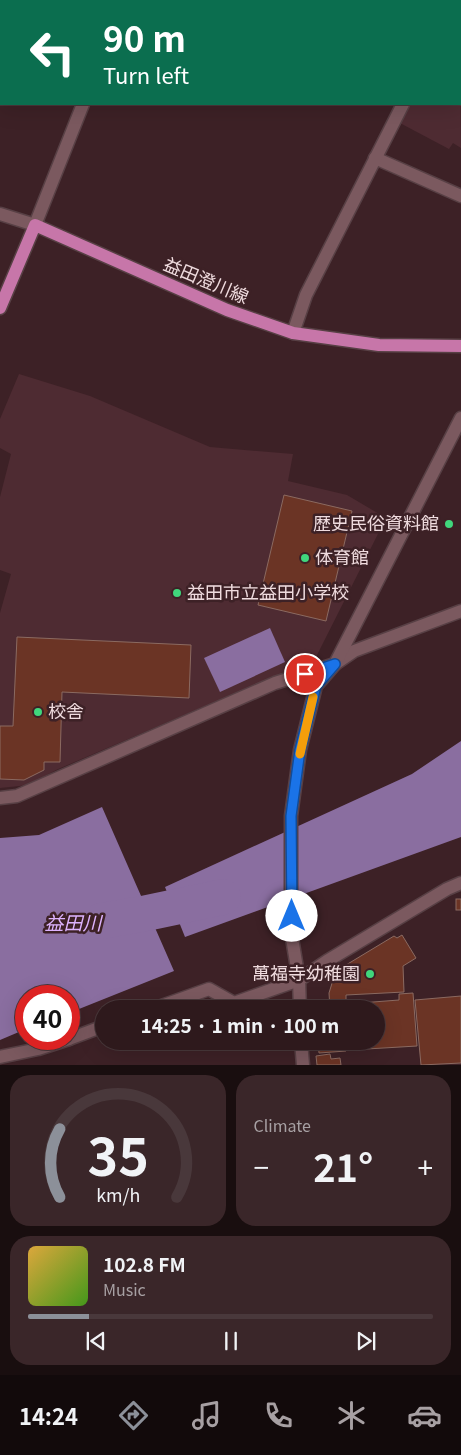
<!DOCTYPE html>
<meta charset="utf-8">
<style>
:root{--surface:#2e191c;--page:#3a2629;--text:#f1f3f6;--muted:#a7a0a3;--line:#49383b;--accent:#8c9099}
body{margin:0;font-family:Georgia,"Noto Sans JP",serif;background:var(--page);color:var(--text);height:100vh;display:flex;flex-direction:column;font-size:19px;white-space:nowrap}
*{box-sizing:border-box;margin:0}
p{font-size:16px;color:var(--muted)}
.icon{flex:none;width:28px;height:28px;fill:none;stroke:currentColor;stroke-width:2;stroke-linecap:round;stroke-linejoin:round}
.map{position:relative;height:1065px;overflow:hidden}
.side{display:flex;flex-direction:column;gap:10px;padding:10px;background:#190e0f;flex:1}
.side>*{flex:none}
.guide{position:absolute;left:0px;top:0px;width:461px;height:105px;box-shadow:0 5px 20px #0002,0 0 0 1px var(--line);background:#0b6e4f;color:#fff;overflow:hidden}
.speed{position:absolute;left:15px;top:985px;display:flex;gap:10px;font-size:25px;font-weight:700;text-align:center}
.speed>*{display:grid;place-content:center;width:65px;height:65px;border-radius:50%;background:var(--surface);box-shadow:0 5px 20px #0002,0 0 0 1px var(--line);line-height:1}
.speed .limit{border:8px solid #d22;background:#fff;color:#111}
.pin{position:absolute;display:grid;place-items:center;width:42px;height:42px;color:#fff;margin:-21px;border:2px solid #fff;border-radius:50%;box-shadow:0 1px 5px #0007}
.me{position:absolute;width:55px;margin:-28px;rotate:0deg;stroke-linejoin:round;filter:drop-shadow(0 0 4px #0008)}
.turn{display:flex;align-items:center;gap:18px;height:105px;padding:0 20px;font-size:22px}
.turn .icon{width:65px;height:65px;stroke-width:2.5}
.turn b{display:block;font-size:35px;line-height:42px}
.big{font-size:38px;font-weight:700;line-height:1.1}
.side .tile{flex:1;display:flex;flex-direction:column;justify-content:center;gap:8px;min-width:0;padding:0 18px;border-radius:20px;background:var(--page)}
.side .dial{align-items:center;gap:0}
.dial svg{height:130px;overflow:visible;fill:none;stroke:var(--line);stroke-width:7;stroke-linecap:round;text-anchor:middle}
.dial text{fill:var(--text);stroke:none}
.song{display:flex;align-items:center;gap:15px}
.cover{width:60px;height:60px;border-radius:8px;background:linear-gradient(135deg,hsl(40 70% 55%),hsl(100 70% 35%))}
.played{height:5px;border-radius:2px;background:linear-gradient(90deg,var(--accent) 15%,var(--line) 15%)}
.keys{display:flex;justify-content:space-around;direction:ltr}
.heat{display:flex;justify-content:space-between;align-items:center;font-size:28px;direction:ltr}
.side .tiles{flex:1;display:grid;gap:10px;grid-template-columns:1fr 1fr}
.tile:last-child{grid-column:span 2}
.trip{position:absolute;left:95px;top:1000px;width:290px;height:50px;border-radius:25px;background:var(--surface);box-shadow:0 5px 20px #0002,0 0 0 1px var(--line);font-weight:700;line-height:50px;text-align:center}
.tab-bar{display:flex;height:80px;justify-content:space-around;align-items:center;background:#120a0b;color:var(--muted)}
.tab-bar .icon{width:35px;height:35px}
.tab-bar .current{color:var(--accent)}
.tab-bar b{font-size:22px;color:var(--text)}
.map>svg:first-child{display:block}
.built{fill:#4e2b32}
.water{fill:#8a6ea0}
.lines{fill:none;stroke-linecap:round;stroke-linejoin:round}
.river{stroke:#8a6ea0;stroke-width:36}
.building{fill:#6b3425;stroke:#8b6a61}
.minor-casing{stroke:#584045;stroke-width:15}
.tertiary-casing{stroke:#584045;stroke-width:15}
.primary-casing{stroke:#584045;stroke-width:15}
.minor{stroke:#7b595f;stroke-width:12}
.tertiary{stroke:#7b595f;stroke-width:12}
.primary{stroke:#c776a9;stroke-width:12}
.route-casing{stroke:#114b97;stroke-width:12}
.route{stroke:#1a73e8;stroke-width:9}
.slow{stroke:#f59e0b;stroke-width:9}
.poi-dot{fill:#40d77c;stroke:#3d2126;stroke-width:2}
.labels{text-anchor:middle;stroke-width:5;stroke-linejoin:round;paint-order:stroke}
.street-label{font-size:18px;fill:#efdbde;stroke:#3d2126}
.poi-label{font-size:18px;fill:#efdbde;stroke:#3d2126;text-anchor:start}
.water-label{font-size:19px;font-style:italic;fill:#ddb3fe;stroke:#3d2126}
</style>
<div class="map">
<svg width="461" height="1065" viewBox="0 0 461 1065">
<rect width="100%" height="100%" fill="#3d2126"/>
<g class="built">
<path d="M460 66 461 148 453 143 449 149 398 122 407 104H460Z"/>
<path d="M19 374 90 396 210 447 293 454 288 481 347 495 386 518 315 659 56 770 29 785 0 788V613L11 574 0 570V497L11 454 0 448V419Z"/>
</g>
<g class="water">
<path d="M270 628 285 662 220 692 204 658Z"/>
<path d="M461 741V837L185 937 165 887 412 774Z"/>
<path d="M102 807 174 971 69 1013V996H26V1029L0 1040V838L39 835Z"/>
</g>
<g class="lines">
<path class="river" d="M101 921 142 914 223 897"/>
</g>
<g class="building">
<path d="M284 495 352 511 326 621 258 605Z"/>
<path d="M17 637 191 645 189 698 62 692 60 762H44V770L24 780 0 779V726H13Z"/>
<rect x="456" y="899" width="5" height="11"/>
<path d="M402 935 416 958 403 966 404 992 346 995V1009H330L329 993 333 980 339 974 336 971 394 936 397 938Z"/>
<path d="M413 993 417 1046 350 1050 349 1041H376V1009H347V1004L399 1000V994Z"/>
<path d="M461 996V1063L421 1065 415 1000Z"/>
<path d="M318 1041H345L346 1051 319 1053Z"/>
<path d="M330 1054 331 1059 340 1058 341 1065H317L316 1056Z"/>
</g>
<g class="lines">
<defs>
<g id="minor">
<path d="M229 0 232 1"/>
<path d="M455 1 456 0"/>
<path d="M375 158 461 196"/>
<path d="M0 214 35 225"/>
<path d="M293 333 306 295 403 104"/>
<path d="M0 798 17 796 275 683 335 664 354 651 461 611"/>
<path d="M153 1009 209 989 234 1003 299 980 327 961 447 889 461 883"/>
<path d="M69 1039 104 1026"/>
<path d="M0 1057 38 1049 69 1039"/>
</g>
<g id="tertiary">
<path d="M124 1V0"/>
<path d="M35 225 83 104"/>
<path d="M300 1009 299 980 291 932V816L300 750 316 686 335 664 461 418"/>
<path d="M301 1041 303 1065"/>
</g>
<path id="primary" d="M0 308 35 225 227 310 293 333 379 345 461 346"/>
</defs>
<use href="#minor" class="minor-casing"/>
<use href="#tertiary" class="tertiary-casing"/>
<use href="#primary" class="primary-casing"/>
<use href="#minor" class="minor"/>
<use href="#tertiary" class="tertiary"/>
<use href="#primary" class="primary"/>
</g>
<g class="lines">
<defs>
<path id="route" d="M292 916 291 816 300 750 316 686 335 664 305 674"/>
</defs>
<use href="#route" class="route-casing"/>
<use href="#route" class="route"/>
<path class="slow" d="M300 754 313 697"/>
</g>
<g class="poi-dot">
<circle cx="449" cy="524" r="5"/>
<circle cx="305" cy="558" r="5"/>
<circle cx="177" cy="593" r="5"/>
<circle cx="38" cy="712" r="5"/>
<circle cx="370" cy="974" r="5"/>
</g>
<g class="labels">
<g class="street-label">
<text transform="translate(206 281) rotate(23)" y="6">益田澄川線</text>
</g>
<g class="poi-label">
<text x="439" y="530" text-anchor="end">歴史民俗資料館</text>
<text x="315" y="564">体育館</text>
<text x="187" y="599">益田市立益田小学校</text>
<text x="48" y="718">校舎</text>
<text x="360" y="980" text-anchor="end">萬福寺幼稚園</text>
</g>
<g class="water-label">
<text x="73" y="930">益田川</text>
</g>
</g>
</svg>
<div class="speed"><div class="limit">40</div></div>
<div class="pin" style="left:305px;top:674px;background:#d93025"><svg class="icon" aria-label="arrive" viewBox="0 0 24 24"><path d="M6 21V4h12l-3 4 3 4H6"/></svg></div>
<svg class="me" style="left:292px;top:916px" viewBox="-20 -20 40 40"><circle r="19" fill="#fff"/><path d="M0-13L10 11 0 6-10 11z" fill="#1a73e8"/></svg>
<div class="trip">14:25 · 1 min · 100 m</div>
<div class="guide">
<div class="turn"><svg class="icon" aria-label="left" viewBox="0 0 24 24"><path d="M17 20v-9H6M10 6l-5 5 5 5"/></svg><div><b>90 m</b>Turn left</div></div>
</div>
</div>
<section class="side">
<div class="tiles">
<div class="tile dial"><svg viewBox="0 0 100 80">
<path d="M14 69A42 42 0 1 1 86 69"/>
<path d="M14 69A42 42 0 0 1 14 27" stroke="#8c9099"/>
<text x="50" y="56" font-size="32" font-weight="700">35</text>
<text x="50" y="72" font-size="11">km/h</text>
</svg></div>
<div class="tile"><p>Climate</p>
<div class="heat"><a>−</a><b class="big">21°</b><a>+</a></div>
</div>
<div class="tile">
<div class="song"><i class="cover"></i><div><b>102.8 FM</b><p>Music</p></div></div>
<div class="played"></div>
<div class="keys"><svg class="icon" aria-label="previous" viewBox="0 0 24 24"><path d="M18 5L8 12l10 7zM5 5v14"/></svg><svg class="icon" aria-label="pause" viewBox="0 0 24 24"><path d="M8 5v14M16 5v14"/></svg><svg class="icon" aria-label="next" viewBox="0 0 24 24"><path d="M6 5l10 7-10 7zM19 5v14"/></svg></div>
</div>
</div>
</section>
<nav class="tab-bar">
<b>14:24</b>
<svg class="icon current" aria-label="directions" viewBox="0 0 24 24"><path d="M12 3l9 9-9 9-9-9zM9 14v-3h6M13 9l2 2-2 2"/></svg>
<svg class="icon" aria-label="music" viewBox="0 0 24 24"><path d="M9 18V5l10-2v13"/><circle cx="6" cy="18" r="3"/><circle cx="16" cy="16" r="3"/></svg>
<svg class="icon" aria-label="phone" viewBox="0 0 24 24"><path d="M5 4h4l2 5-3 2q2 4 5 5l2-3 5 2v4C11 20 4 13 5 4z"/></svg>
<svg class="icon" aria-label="climate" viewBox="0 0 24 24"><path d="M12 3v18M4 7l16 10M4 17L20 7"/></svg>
<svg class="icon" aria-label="car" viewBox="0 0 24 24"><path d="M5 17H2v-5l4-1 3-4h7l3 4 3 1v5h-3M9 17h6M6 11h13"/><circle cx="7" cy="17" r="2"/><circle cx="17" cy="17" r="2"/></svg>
</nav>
